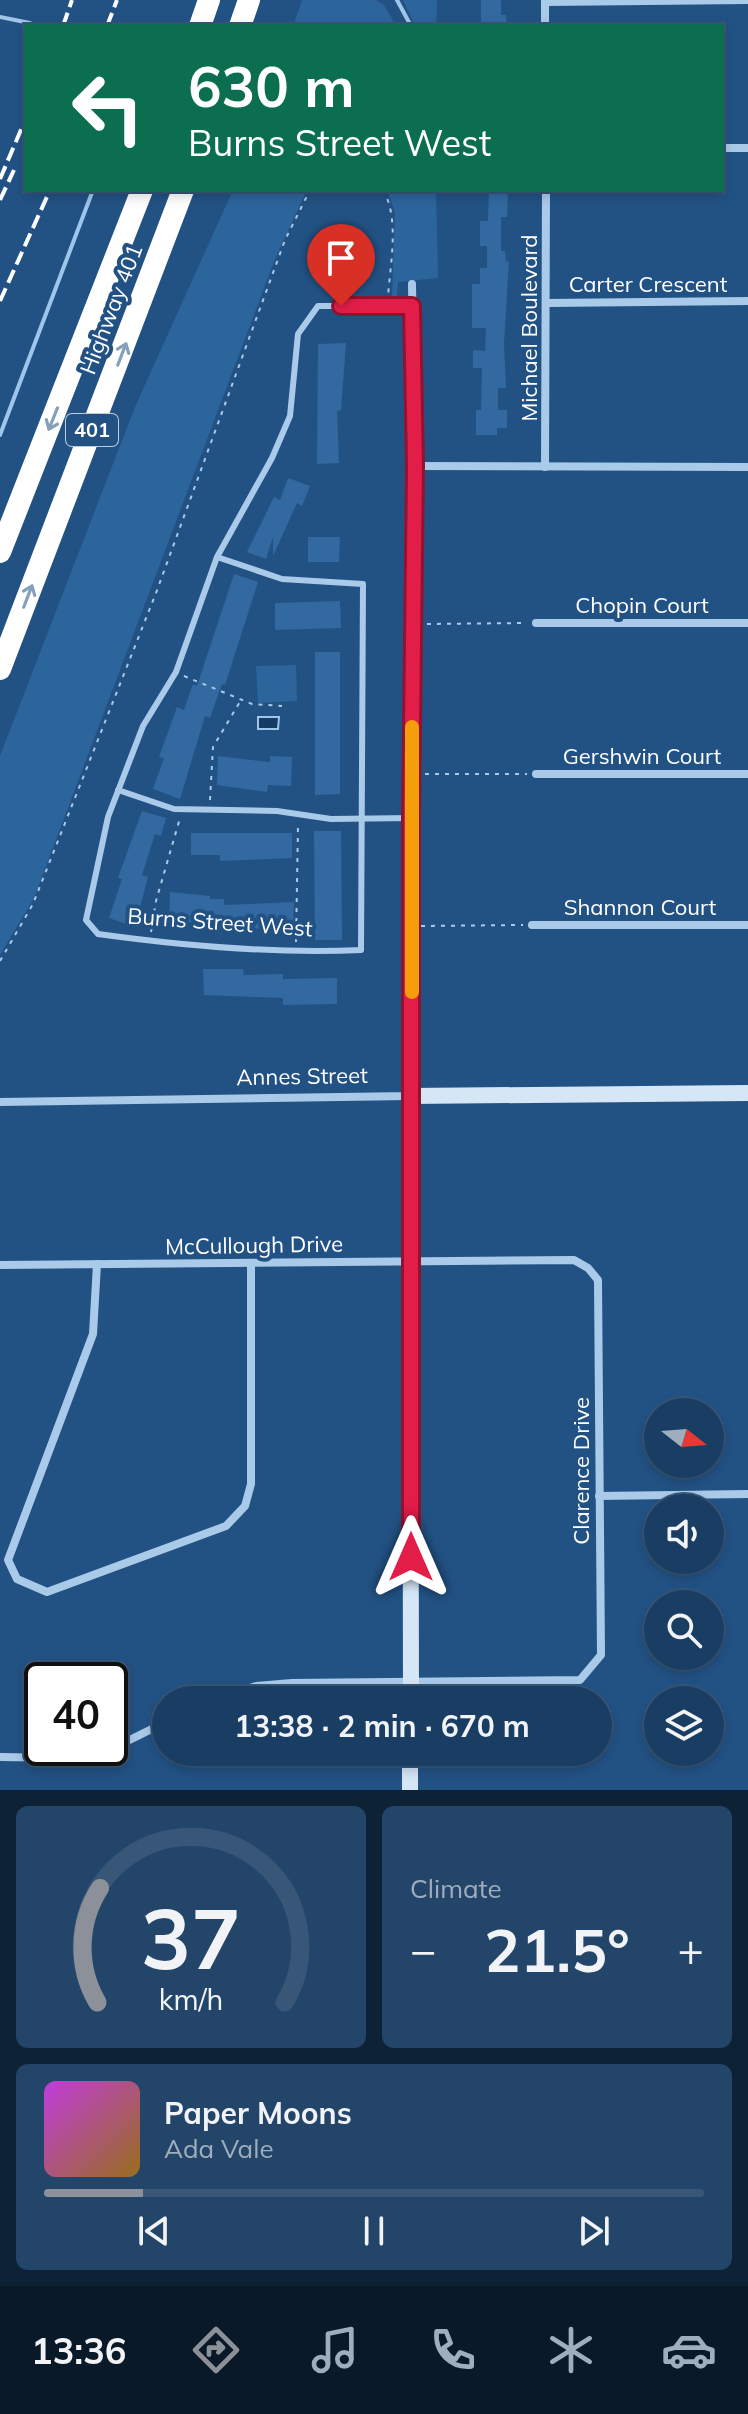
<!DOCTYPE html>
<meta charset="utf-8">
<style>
:root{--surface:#1a3e63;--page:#234569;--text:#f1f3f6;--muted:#9faebe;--line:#385778;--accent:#8c9099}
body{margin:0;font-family:Mulish,sans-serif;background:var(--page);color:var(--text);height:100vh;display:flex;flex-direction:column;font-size:30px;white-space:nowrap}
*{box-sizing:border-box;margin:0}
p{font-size:26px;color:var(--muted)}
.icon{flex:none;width:44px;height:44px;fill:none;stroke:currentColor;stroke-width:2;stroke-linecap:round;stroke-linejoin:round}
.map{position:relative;height:1790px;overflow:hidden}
.panel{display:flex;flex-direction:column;gap:16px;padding:16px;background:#0e2236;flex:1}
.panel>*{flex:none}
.banner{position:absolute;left:24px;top:24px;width:700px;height:168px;border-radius:0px;box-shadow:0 4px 12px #0003,0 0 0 2px var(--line);background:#0b6e4f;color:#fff;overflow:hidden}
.needle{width:52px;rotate:107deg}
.tools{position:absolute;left:644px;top:1398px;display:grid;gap:16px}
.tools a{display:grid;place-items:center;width:80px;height:80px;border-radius:50%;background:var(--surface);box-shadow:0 4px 12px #0003,0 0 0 2px var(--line);font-size:40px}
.speed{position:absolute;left:24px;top:1662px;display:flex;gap:16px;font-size:40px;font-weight:700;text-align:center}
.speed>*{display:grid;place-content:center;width:104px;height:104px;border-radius:50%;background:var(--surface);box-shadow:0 4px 12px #0003,0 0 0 2px var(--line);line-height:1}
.speed .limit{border:4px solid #111;border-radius:12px;background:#fff;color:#111}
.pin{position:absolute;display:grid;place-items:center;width:68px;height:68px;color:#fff;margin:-82px -34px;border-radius:50% 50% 50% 0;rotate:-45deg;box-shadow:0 0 8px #0007}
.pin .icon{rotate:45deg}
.me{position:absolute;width:88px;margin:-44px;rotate:0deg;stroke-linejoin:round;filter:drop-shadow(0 0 6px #0008)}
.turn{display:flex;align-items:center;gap:28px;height:168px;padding:0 32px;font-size:36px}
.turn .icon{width:104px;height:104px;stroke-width:2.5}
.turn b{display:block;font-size:56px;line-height:68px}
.big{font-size:60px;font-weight:700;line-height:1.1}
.panel .tile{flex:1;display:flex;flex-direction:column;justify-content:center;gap:12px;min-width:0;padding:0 28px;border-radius:12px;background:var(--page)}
.panel .dial{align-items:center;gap:0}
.dial svg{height:208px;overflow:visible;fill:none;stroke:var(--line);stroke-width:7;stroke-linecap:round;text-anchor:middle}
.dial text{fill:var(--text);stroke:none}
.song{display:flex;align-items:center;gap:24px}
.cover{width:96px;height:96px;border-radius:12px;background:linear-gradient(135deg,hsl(290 70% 55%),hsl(40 70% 35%))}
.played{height:8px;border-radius:4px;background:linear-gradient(90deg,var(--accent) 15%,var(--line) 15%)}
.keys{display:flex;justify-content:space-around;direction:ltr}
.heat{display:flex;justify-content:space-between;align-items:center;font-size:44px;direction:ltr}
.panel .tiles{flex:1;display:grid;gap:16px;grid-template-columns:1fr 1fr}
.tile:last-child{grid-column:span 2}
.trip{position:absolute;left:152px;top:1686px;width:460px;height:80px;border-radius:40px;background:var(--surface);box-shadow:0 4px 12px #0003,0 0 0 2px var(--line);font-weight:700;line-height:80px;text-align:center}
.tab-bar{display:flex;height:128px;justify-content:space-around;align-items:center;background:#0a1928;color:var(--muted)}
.tab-bar .icon{width:56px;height:56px}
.tab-bar .on{color:var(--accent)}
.tab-bar b{font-size:36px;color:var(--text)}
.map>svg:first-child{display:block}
.green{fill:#2c649c}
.water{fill:#173c64;stroke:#9ec5ea;stroke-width:2}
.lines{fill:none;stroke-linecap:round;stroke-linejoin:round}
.stream{stroke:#9ec5ea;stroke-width:4}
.building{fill:#3269a1}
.path{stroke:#aacae9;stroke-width:2;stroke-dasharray:4 6;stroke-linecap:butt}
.lane{stroke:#aacae9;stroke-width:6}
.street{stroke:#aacae9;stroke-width:8}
.secondary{stroke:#d5e6f7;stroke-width:16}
.highway{stroke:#fff;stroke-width:22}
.rail{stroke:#fff;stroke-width:4;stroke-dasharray:14 6;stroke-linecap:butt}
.oneway{stroke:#85a0bb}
.route-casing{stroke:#92132f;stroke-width:20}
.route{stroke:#e11d48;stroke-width:14}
.slow{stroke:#f59e0b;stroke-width:14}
.labels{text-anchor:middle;stroke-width:8;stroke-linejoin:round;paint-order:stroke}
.shield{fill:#225284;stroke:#bdcbda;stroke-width:2}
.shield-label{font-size:20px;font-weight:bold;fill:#fff}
.street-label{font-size:22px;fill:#fff;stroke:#225284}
</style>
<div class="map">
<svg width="748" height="1790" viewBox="0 0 748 1790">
<rect width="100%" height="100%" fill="#225284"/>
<g class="green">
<path d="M302 0H376L384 5 396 26H293Z"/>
<path d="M403 0H437L436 26H415Z"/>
<path d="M233 190H307L275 259 34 898 0 955V756L135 407Z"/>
<path d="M387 190H436L438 278 398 282 397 296 392 297 395 212Z"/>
<path d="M296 665 297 701 258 703 256 666Z"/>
</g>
<path class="water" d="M258 717H279L278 729H258Z"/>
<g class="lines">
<g class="stream">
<path d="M397 0 411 26"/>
<path d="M0 17 30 23"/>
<path d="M0 435 93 190"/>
</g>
</g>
<g class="building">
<path d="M481 0H501V15H506L507 26H481Z"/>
<path d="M489 192H508L507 217H501V251H505L506 262 509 261 504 343 506 388H498V410H507V428H497V435H476V410H481L482 368H473V350L485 351 486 328H472V284H480V268H487V246H480V221H488Z"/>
<path d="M346 343 341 410 337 411 339 463 317 464 318 344Z"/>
<path d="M288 478 310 486 302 506 297 503 273 556V537L266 559 247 552 274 497 280 500Z"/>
<path d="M308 537H340L339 562H308Z"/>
<path d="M234 574 258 582 225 685 222 684 210 718 205 716 180 799 153 789 164 758 159 757 177 707 184 710 193 684 197 686Z"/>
<path d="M340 601 341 628 275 630V603Z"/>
<path d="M315 652H340V794L315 795Z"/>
<path d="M218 756 270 762V756L292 757 291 786 268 785 267 792 217 785Z"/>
<path d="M142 811 166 818 161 836 155 834 142 875 148 877 135 927 109 918 122 879 118 878Z"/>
<path d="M314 831H341L342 940H315Z"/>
<path d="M191 833H292V858L220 861V855H191Z"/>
<path d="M170 892 210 896V899H224V905L294 902 293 929 220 928V925L202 923 169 922Z"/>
<path d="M203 969H243L244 975 283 974V979L337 978V1004L283 1005V998L204 995Z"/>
</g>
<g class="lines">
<g class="path">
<path d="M383 190C400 218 390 265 388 297"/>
<path d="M427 624 524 623"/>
<path d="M184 676 252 704 282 706"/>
<path d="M425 774H527"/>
<path d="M210 800 213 747 241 700"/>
<path d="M421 926 523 925"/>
<path d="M151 932 156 901 180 818"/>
<path d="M296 942 298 825"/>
<path d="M0 961 33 904 156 593 285 240 310 190"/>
</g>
<g class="lane">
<path d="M217 557 282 579 363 584 361 950C274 954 185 946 98 934L86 920 108 817 143 726 176 672 217 557 272 458 290 416 298 334 318 306H412"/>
<path d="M118 790 174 809 277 811 331 819 411 818"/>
</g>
<g class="street">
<path d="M545 0V26"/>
<path d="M545 2 748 0"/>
<path d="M722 148H748"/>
<path d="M547 303 748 301"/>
<path d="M415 466 748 467"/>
<path d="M545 467 546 190"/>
<path d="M536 623H748"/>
<path d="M536 774H748"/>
<path d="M532 925H748"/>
<path d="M0 1102 410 1096 415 466 412 284"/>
<path d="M97 1264 93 1334 8 1560 17 1579 47 1592 226 1526 245 1506 251 1484V1263"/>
<path d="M0 1265 574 1260 588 1268 598 1280 601 1655 580 1680 292 1683 256 1686 210 1700"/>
<path d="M599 1496 748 1494"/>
<path d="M0 1757 66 1758 101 1754 166 1722"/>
</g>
<g class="secondary">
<path d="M411 1700 410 1096 748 1093"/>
<path d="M410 1790V1752"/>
</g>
<g class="highway">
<path d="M200 26 209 0"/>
<path d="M240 26 249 0"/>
<path d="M0 552 142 190"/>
<path d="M0 669 183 190"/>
</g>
<g class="rail">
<path d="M63 26 72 0"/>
<path d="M107 26 117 0"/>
<path d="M0 179 26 118"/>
<path d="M0 200 14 170"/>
<path d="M0 301 50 190"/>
</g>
</g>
<defs><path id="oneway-shaft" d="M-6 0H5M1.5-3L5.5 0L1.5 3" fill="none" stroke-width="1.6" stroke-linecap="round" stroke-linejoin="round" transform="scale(2)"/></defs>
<g class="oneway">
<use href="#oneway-shaft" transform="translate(122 354) rotate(-69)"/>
<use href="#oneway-shaft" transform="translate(53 419) rotate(112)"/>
<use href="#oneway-shaft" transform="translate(28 596) rotate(-69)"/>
</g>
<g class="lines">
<defs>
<path id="route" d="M341 306H412L415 466 411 818V1557"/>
</defs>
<use href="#route" class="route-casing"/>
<use href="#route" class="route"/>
<path class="slow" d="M412 992V727"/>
</g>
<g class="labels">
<rect class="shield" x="66" y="414" width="52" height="32" rx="6"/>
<g class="shield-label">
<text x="92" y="437">401</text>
</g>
<g class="street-label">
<text x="648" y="292">Carter Crescent</text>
<text transform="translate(111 309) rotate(-69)" y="8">Highway 401</text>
<text transform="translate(529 328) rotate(-90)" y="8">Michael Boulevard</text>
<text x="642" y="613">Chopin Court</text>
<text x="642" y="764">Gershwin Court</text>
<text x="640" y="915">Shannon Court</text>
<text transform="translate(220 922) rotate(4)" y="8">Burns Street West</text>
<text transform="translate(302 1076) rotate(-1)" y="8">Annes Street</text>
<text transform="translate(254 1245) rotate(-1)" y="8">McCullough Drive</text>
<text transform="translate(581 1471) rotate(-90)" y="8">Clarence Drive</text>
</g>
</g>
</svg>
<div class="tools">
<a><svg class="needle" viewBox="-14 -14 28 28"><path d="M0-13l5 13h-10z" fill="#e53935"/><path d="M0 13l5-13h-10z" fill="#9faebe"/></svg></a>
<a><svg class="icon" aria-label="sound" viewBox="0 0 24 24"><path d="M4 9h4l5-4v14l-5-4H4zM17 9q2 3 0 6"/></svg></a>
<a><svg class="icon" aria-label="search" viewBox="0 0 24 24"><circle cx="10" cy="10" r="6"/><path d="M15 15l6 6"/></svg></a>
<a><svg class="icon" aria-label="layers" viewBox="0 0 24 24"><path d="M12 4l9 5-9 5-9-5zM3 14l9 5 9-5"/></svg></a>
</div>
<div class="speed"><div class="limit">40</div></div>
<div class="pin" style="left:341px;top:306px;background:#d93025"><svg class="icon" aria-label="arrive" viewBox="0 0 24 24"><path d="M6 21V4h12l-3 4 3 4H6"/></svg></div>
<svg class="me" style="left:411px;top:1557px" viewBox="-20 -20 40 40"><path d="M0-17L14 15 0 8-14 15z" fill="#e11d48" stroke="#fff" stroke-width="4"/></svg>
<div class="trip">13:38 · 2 min · 670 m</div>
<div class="banner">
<div class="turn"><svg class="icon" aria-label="left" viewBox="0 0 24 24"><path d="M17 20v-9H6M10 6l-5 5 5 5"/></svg><div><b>630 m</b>Burns Street West</div></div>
</div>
</div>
<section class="panel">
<div class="tiles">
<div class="tile dial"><svg viewBox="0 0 100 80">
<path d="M14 69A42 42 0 1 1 86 69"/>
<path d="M14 69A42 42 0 0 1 15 25" stroke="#8c9099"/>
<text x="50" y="56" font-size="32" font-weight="700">37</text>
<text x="50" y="72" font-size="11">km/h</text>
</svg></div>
<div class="tile"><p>Climate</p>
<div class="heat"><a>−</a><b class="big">21.5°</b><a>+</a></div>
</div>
<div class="tile">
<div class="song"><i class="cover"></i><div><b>Paper Moons</b><p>Ada Vale</p></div></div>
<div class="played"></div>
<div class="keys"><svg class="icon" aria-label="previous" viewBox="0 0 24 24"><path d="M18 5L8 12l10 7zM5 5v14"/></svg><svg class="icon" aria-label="pause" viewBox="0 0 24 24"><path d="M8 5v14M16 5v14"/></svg><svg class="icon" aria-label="next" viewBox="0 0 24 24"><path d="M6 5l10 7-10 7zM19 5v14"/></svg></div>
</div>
</div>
</section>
<nav class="tab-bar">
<b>13:36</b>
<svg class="icon on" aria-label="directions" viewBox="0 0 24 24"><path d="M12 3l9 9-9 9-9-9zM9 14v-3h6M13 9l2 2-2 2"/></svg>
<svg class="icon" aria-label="music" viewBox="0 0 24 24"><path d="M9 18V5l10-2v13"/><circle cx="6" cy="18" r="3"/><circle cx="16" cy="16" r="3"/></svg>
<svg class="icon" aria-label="phone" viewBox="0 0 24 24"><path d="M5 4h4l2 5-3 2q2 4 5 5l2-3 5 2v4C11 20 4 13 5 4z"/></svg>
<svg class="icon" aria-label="climate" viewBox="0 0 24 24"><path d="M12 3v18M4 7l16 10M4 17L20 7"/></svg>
<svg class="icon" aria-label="car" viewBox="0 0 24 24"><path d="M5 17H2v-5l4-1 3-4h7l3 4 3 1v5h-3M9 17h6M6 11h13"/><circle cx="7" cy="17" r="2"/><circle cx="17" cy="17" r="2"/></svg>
</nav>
